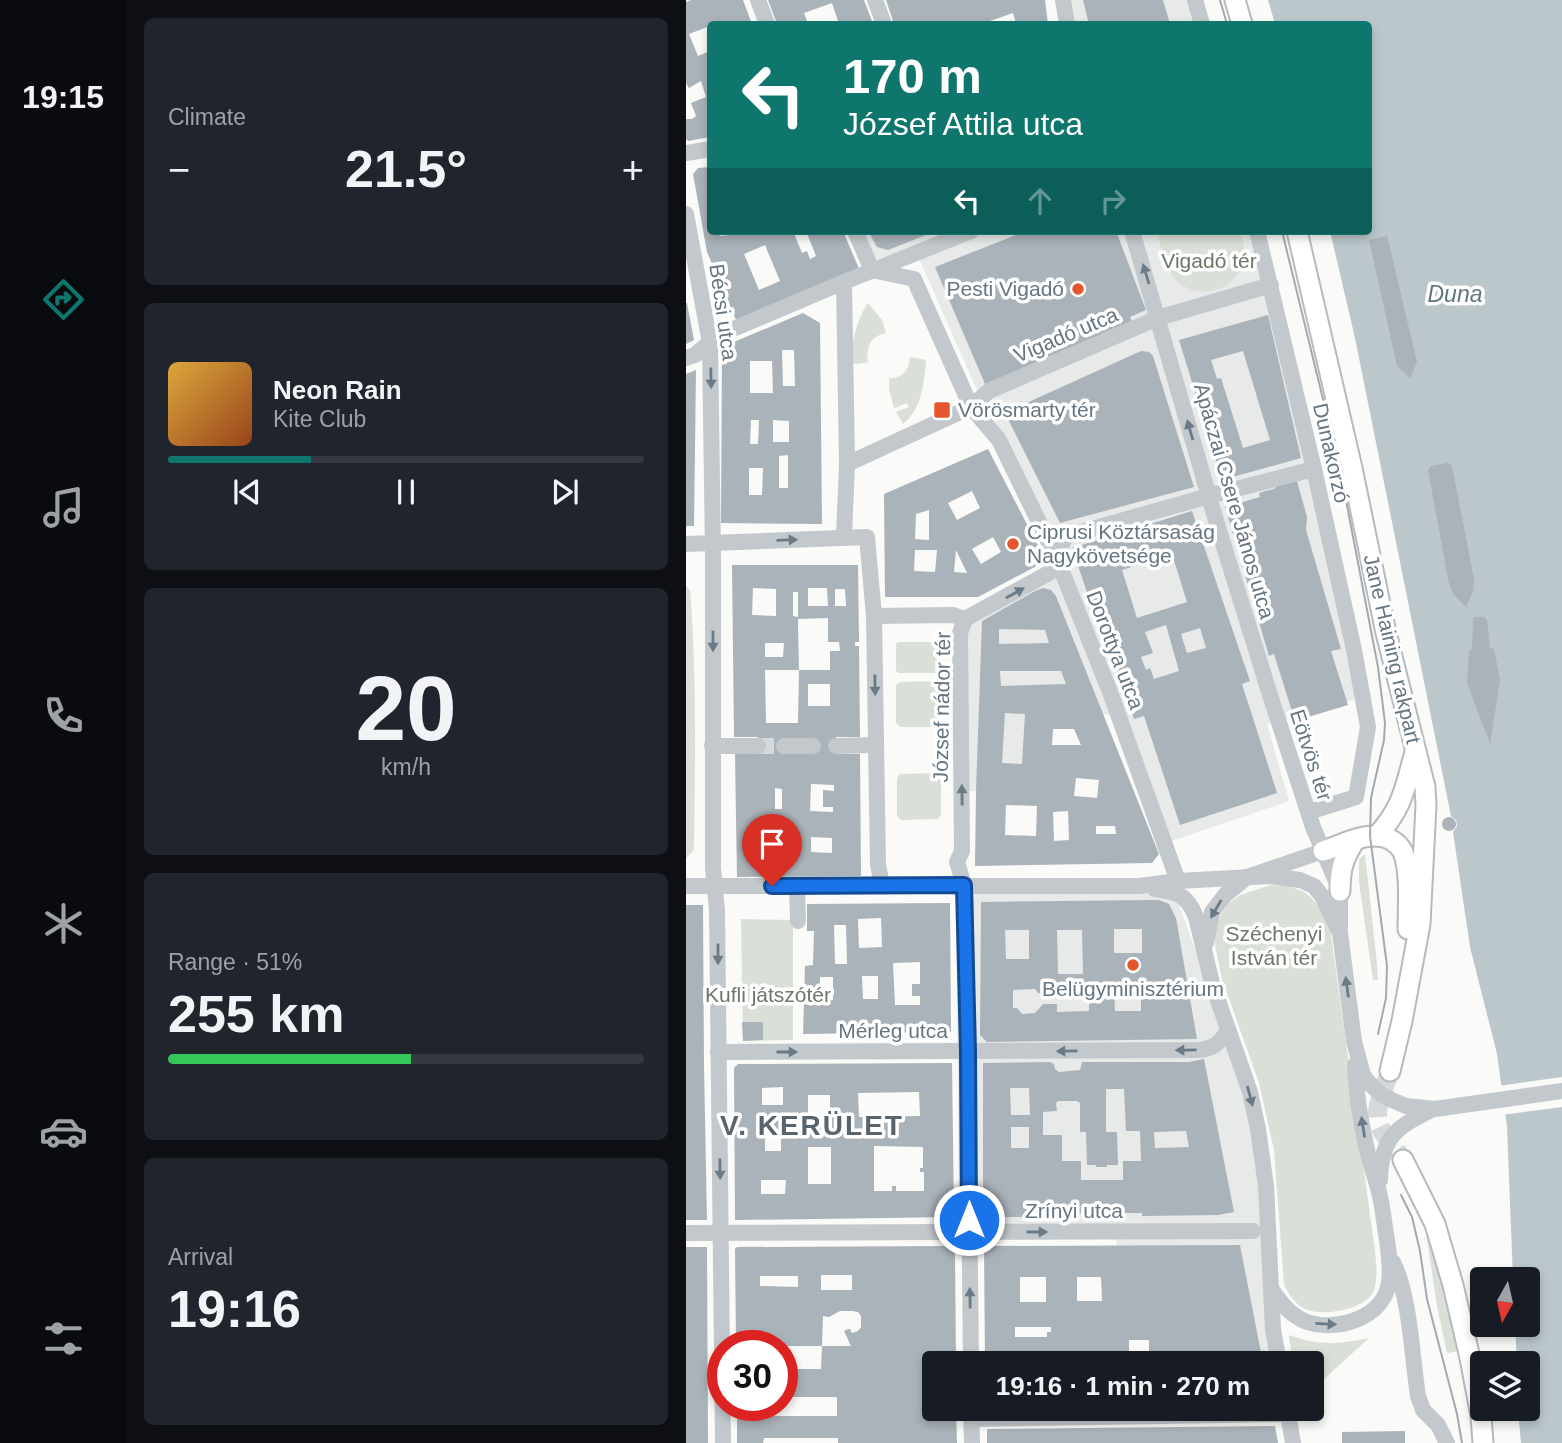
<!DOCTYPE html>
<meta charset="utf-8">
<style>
:root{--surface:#171b24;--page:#20242c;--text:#f1f3f6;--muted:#9ea1a6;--line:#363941;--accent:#0f766e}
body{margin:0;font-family:Arial,sans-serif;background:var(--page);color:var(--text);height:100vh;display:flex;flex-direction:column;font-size:26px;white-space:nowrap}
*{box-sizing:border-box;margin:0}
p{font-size:23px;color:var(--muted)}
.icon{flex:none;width:38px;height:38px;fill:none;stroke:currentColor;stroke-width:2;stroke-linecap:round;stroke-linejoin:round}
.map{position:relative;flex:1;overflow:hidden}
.details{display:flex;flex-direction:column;gap:18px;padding:18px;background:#0d0f14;width:560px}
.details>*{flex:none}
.guide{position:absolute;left:21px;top:21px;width:665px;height:214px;border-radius:7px;box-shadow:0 4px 10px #0003;background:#0f766e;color:#fff;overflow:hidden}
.needle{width:46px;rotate:188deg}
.tools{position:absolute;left:784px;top:1267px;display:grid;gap:14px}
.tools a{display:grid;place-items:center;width:70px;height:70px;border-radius:7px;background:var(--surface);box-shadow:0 4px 10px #0003;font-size:35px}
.speed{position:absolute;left:21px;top:1330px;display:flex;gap:14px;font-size:35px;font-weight:700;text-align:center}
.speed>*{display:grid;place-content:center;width:91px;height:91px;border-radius:50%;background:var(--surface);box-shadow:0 4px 10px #0003;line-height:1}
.speed .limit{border:10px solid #d22;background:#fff;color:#111}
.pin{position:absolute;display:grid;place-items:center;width:60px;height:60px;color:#fff;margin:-72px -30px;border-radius:50% 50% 50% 0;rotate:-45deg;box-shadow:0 0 7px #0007}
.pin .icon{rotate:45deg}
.me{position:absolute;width:77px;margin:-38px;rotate:0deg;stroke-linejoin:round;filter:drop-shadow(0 0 5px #0008)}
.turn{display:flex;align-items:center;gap:24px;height:147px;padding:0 21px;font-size:32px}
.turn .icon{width:91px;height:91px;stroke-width:2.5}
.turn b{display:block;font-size:49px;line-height:60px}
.lanes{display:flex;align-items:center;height:66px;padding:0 21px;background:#0003;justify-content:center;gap:35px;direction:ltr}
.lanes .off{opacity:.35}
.big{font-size:52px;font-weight:600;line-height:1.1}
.details .widget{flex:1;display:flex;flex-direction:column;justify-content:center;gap:10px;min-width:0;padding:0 24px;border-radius:10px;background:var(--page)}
.details .dial{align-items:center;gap:0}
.dial b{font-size:91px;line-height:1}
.song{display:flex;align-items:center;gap:21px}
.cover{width:84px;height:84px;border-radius:10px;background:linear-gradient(135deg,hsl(40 70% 55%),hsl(20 70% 35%))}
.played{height:7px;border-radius:4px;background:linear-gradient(90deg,var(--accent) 30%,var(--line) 30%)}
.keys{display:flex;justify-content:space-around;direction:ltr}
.heat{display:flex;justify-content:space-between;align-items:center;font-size:38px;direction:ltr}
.charge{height:10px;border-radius:5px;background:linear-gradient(90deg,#34c759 51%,var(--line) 0)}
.trip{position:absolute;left:236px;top:1351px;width:402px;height:70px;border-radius:7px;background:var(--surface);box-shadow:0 4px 10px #0003;font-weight:600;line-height:70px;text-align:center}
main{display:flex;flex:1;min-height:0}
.menu{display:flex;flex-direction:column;width:126px;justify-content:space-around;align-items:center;background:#090b0e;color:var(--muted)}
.menu .icon{width:49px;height:49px}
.menu .active{color:var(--accent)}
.menu b{font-size:32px;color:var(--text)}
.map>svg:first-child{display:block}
.built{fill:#e8e9e9}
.green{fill:#dadfd7}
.water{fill:#bbc7cb}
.pier{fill:#fafaf8}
.building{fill:#aab3b9;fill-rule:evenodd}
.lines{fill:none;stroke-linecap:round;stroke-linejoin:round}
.minor-tunnel{stroke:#d5d9db;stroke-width:16;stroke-dasharray:16 8;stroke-linecap:butt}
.major-tunnel{stroke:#d5d9db;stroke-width:19;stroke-dasharray:19 10;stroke-linecap:butt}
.major-casing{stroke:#b5babe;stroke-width:23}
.minor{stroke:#c3c8cc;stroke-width:16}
.major{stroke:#fff;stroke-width:19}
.tram{stroke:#a2aab0;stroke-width:2}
.oneway{fill:#6a7a87}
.route-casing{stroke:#114b97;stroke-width:18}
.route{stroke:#1a73e8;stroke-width:12}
.poi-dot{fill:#e4572e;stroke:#fff;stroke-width:2.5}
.labels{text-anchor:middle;stroke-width:7;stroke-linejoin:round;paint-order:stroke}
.park-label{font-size:21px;fill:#687a64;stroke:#fff}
.poi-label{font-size:21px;fill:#657683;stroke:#fff;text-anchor:start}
.street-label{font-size:21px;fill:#657683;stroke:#fff}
.water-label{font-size:23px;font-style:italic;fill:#60757c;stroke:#fff}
.district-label{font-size:28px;font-weight:bold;letter-spacing:2px;fill:#57646e;stroke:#fff}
</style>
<main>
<nav class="menu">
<b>19:15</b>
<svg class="icon active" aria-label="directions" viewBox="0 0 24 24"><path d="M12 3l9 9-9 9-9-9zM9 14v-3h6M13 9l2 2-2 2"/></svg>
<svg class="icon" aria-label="music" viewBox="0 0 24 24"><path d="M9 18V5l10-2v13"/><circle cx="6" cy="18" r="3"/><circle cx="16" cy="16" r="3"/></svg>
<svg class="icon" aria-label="phone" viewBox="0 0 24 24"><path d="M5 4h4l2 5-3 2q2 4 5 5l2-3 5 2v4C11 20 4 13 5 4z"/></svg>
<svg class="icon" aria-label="climate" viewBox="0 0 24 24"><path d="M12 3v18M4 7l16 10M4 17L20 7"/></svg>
<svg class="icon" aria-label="car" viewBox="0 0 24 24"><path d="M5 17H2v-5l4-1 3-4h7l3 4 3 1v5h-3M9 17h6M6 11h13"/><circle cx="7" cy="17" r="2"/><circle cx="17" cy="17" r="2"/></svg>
<svg class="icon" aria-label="filters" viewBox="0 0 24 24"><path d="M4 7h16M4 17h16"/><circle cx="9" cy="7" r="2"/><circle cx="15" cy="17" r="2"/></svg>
</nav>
<section class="details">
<div class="widget"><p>Climate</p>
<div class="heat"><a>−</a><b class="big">21.5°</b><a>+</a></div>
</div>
<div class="widget">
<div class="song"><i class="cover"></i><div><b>Neon Rain</b><p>Kite Club</p></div></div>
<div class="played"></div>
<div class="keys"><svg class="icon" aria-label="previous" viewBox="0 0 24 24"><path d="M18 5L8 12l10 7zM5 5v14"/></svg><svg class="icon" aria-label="pause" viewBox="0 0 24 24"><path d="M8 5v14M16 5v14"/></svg><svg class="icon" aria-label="next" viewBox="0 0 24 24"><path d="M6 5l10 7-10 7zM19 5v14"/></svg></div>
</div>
<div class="widget dial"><b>20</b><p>km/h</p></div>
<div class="widget"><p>Range · 51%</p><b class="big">255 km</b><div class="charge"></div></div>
<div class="widget"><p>Arrival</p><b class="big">19:16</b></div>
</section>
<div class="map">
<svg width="876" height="1443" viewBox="0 0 876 1443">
<rect width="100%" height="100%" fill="#fafaf8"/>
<g class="built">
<path d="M373 0H517L524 24H377Z"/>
<path d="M173 231H579L684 695 581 724 603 801 477 844 425 716 417 714H352L367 793 280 791 275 617 367 563 228 247 186 261Z"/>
<path d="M270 889H487L539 1030 566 1118 594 1363H479L478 1331 431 1246 430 1238 273 1240Z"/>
</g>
<g class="green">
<path d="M470 231H554C557 240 559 249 558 258 554 290 514 302 491 281 479 269 476 247 470 231Z"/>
<path d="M182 303 196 320 200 333C185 336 180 346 182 362L173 364 165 363C166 341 170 321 182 303Z"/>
<path d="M224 357 240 360C238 383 236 409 217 424L210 412 223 407 221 403 208 408 203 389V378C217 379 223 370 224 357Z"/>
<path d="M0 586 4 590C11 676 9 763 8 850L0 858Z"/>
<path d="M212 642H251L253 643 254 671 251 673H213L210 671V644Z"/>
<path d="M251 681 254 684V722L251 727H214L210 723V685L214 682Z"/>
<path d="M251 773 255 777V815L252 819 215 820 211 816V778L214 774Z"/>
<path d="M679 854 691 964 692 980H687L673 882V859Z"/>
<path d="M585 885C619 885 631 898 644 928L689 1250C690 1264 693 1281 686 1294 676 1310 636 1317 619 1309 609 1304 602 1294 598 1284L588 1150 573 1083 536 979 529 945V929L534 916 543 903 554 895Z"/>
<path d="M55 919 107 920V1040L57 1041Z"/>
<path d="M739 1226 745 1236 774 1351 761 1353 751 1306Z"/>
<path d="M604 1335C630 1346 656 1344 683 1338L627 1389 626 1363H607L603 1337Z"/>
</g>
<path class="water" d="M582 0H876V1443H835L832 1409H842V1363H831L829 1325H842V1279H827L821 1126 811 1054 784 947 767 832 771 826 770 820 765 816 669 338 644 231H682V24H589Z"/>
<path class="pier" d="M876 1077V1107L816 1115 812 1086Z"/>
<g class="building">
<path d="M5 0H57L66 24H24V26L3 34 12 56 24 51V137L2 141 0 139V119H6L10 116 5 103 20 97 15 81 3 88 0 83V2Z"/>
<path d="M82 0H178L187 24H153L146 3 118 13 122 24H91Z"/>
<path d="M200 0H359L362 24H330L327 13 295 24H208Z"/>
<path d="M397 0H477L484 24H403Z"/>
<path d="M24 167V231H33L34 236 44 235 42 231H107L116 253 121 251 124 259 130 256 120 231H157L174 271 51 322 21 252 7 174 12 168ZM79 245 94 281 73 290 58 254Z"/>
<path d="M182 231H250L202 250 191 247Z"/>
<path d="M340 231H430L460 310 444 317 446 321 415 334 416 336 299 384 249 267Z"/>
<path d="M701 236 731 362 724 378 711 366 683 240Z"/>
<path d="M0 303H1L8 340 0 344Z"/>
<path d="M117 313 134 323 136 524 35 523 36 347ZM96 350H108L109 386H97ZM64 361H86L87 393H64ZM65 420H73L72 444H64ZM87 420 103 421V442H87ZM102 455V488H93V456ZM63 468H77L76 495H63Z"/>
<path d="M582 315 615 458 536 480 493 340ZM557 351 584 440 557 448 535 378 531 379 525 360Z"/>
<path d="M455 351 463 352 467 356 508 487 374 523 322 419V413L325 410Z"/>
<path d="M10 370 8 526H0V374Z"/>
<path d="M302 449 360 561 292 597H199L198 494ZM286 491 294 508 271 520 262 503ZM243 510V540L229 539 230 514ZM307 537 315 552 295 564 286 549ZM229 550H251L249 572 228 571ZM270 550 281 573 268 572Z"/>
<path d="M762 463 766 466 788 579 787 591 780 607 768 595 763 584 742 470 745 466Z"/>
<path d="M611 481 621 517 620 530 655 649 645 651 662 705 609 721 588 654 583 656 539 507 574 497 573 493 590 488 589 486Z"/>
<path d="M506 511 564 681 556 684 591 793 494 825 458 716 448 719 438 689 419 645 386 548ZM486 554 501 602 451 618 436 570ZM480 625 493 671 468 679 464 668 460 670 455 657 467 653 459 632ZM514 628 520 648 501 653 495 634Z"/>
<path d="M46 565H172L173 642H169V646H173L174 737H150V754H174L175 876 51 877 49 754H72V737H48ZM67 588 90 589V616L66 615ZM122 588H141L142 606H122ZM149 589H159L160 606H149ZM107 592H112V619L142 618V642H153L154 651H144V670H113L112 723H80L79 670H113L112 627V617L107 616ZM79 643H98L97 657H79ZM122 684H144V706H122ZM98 741H127V754H98ZM125 784 148 785V791L137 790V807H147V812L124 811ZM89 788 96 789V809H89ZM125 837 146 838V853L125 852ZM80 839H97V850H80Z"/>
<path d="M357 588 365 590 370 596 473 854 466 863 289 866 290 791 296 621 349 591ZM313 629 359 630 363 643 313 644ZM314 671H375L380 684 315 686ZM319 713 339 714 336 764 316 763ZM367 729H388L395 745H366ZM390 778 413 780 411 798 388 796ZM320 805 351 806 350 836 319 835ZM382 811 383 840 368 841 367 812ZM410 826H429L430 834H410Z"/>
<path d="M789 617H798L801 620 804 648 808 649 814 680 804 744 781 683 783 651 786 649 787 620Z"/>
<circle cx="763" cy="824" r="7"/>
<path d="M465 900H473L483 904 490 918 511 1039 301 1042 294 1035 295 902ZM428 929H456V953H428ZM319 930H343V959H320ZM371 930H396L397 974H372ZM428 988H455V1011H429ZM349 989 352 993 414 992V999H403V1011L371 1012V1004H357L349 1013 336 1014 331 1008H327V990Z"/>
<path d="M264 903 265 1032 117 1034 119 966 127 965 128 931H121V904ZM195 918 196 947 173 948 172 919ZM148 925H160L161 964H149ZM234 962V984H226V996H234V1005H209L207 963ZM176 976H192V999H177ZM134 977H147V1000H134Z"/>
<path d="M0 905H17L18 1066 21 1220H0Z"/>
<path d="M56 1022H77V1040L57 1041Z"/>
<path d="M518 1059 548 1212 532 1215 456 1216V1213H416L377 1214V1217H305L297 1210V1063L364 1062 368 1064 369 1069 373 1072 394 1070 396 1062H503ZM324 1088H343L344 1115H325ZM420 1089H438L440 1131H454L455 1161H437V1180H395V1161H376V1135H357V1112L371 1111 370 1103 372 1101H391L394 1103V1132H400L401 1165H410V1167H421V1165H432L431 1132H420ZM325 1127H343V1148H325ZM500 1131 503 1147 469 1148 468 1132Z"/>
<path d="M266 1063 268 1217 49 1220 48 1068 52 1064ZM97 1087V1105H76V1088ZM233 1092 234 1116 173 1117 172 1093ZM122 1095H144V1120L122 1121ZM79 1130H95V1151H79ZM188 1146 237 1147V1168H234V1172H238V1191H210V1186H206V1191H188ZM122 1147H145V1184H122ZM75 1180H100L99 1194H75Z"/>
<path d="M554 1245 577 1363H358V1360H331V1363H299L298 1246ZM334 1277H360V1302H334ZM391 1277H415L416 1301H391ZM329 1327H365V1332H361V1337H329ZM443 1340H463V1361H443Z"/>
<path d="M261 1246 269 1254 270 1363H248V1409H270L271 1443H152V1438H78L77 1443H51V1405H78V1416H151V1397H96V1369H135L136 1346H50L49 1249 51 1247ZM135 1275H166V1290H135ZM74 1276H112V1287L74 1286ZM154 1311H166L172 1312 175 1316V1327L172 1331 166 1333 164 1329H162L158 1331 165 1346H136L137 1316 143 1317Z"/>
<path d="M0 1247H21L22 1443H0Z"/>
<path d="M589 1426 592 1443H301V1429Z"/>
<path d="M719 1431V1443H656V1432Z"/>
</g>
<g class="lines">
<path class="minor-tunnel" d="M72 746H98"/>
<path class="major-tunnel" d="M704 1071C699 1087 686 1110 694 1127 699 1138 710 1149 717 1160"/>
<defs>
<g id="major">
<path d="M549 0 556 24"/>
<path d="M611 231 666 468 700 633 739 787 740 805 734 924 716 1021 704 1071"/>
<path d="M691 836C717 807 719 788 729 752"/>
<path d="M637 851C653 846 673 835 690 836 701 836 712 842 717 852 725 871 722 908 722 929"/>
<path d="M654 891C654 869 657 859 669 840"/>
<path d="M717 1160 749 1224 767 1285 784 1358 795 1416 797 1443"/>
</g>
</defs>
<use href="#major" class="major-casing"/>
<g class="minor">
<path d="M72 0 81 24"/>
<path d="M189 0 198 24"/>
<path d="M377 0 381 24"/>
<path d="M509 0 516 24"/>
<path d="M0 153 24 149"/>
<path d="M0 214 24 343 27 554V868L31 910 37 1443"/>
<path d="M169 231 186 270"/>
<path d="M446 231 531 524 584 695 627 827 654 891V928"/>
<path d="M571 231 628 469 668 650 682 727 670 797 632 809"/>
<path d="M186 270 228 279 285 407 313 440 371 559 424 692 492 881"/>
<path d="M0 358 9 355 33 335 158 282 285 231"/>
<path d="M161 464 285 407 303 391 472 318 585 285"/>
<path d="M158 537 161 464 158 282"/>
<path d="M0 544 181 537 188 616 192 865 196 885"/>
<path d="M188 616 267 615 279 619"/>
<path d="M279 619 274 633 276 851 271 862 278 885 280 906 285 1363"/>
<path d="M279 619 363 573C373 562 371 547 381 536L523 496 628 469"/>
<path d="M26 746H72"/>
<path d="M98 746H127"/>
<path d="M150 746 190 745"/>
<path d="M111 885 112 921"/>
<path d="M0 886H453L492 881 585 876 614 880 628 886 636 896 654 933 668 1041 677 1075 683 1083 696 1095 706 1100 720 1106 749 1109 876 1091"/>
<path d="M469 889C492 892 501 895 510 917L526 983 564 1092 572 1129 580 1186 587 1329 593 1363"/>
<path d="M520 943 526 912 539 895 561 877 637 851"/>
<path d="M32 1052 513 1050C530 1048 532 1043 542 1031"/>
<path d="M694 1180C695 1136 711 1127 747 1109"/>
<path d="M0 1233 567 1231"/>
<path d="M707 1262C724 1296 726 1357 732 1396L737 1410 752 1425 761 1443"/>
<path d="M586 1290C595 1303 605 1316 621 1322 651 1332 698 1318 703 1282 705 1268 703 1254 701 1240 698 1224 697 1207 693 1192 689 1176 683 1161 680 1145 674 1119 670 1091 669 1065"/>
<path d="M601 1409 607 1443"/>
<path d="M285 1410 286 1443"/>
<path d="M285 1419 602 1414"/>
</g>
<use href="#major" class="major"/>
<g class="tram">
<path d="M534 0 541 24"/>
<path d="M596 231 654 469 692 667 699 723 698 740 685 798 684 836 701 966 700 998 692 1034"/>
<path d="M715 1195 726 1217 734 1251 741 1299 771 1414 776 1443"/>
</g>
</g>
<defs><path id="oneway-solid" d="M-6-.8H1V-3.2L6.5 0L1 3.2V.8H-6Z" transform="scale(1.75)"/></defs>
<g class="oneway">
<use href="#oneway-solid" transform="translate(460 274) rotate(-107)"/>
<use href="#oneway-solid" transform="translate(25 378) rotate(89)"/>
<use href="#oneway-solid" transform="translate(504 430) rotate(-106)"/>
<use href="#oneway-solid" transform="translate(101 540) rotate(-2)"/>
<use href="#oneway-solid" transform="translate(329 593) rotate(-29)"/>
<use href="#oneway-solid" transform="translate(27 641) rotate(90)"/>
<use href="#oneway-solid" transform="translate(189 685) rotate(89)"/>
<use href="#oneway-solid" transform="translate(276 795) rotate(-91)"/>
<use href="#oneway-solid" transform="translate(530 909) rotate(120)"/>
<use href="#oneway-solid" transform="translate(32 954) rotate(90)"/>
<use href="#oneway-solid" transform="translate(661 987) rotate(-98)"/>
<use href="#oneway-solid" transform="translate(500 1050) rotate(179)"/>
<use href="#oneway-solid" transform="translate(381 1051) rotate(179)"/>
<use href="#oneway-solid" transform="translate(101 1052)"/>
<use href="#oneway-solid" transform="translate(564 1096) rotate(75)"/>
<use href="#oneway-solid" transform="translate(677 1127) rotate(-99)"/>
<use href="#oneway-solid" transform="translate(34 1169) rotate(89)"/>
<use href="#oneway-solid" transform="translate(351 1232)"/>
<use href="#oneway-solid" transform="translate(284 1298) rotate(-91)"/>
<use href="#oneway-solid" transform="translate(640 1324) rotate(3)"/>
</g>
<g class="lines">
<defs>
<path id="route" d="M86 886 278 885 282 1052 283 1220"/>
</defs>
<use href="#route" class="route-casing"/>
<use href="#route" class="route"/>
</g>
<g class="poi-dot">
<circle cx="392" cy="289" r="7"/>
<rect x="247" y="401" width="18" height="18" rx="3.5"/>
<circle cx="327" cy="544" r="7"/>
<circle cx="447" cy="965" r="7"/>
</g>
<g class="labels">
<g class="park-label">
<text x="523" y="268">Vigadó tér</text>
<text x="588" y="941">Széchenyi<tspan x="588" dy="24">István tér</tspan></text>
<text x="82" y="1002">Kufli játszótér</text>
</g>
<g class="poi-label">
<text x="378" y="296" text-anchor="end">Pesti Vigadó</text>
<text x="272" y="417">Vörösmarty tér</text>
<text x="341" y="539">Ciprusi Köztársaság<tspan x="341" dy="24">Nagykövetsége</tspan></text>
<text x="447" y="996" text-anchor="middle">Belügyminisztérium</text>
</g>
<g class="street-label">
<text transform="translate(37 312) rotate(82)" y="7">Bécsi utca</text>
<text transform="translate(380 335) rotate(-23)" y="7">Vigadó utca</text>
<text transform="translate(645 453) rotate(77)" y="7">Dunakorzó</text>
<text transform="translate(548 501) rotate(74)" y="7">Apáczai Csere János utca</text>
<text transform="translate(706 649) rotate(77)" y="7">Jane Haining rakpart</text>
<text transform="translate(429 650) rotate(69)" y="7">Dorottya utca</text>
<text transform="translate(256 707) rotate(-89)" y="7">József nádor tér</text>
<text transform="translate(625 755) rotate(72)" y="7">Eötvös tér</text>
<text x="207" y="1038">Mérleg utca</text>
<text x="388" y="1218">Zrínyi utca</text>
</g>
<g class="water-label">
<text x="769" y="302">Duna</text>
</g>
<g class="district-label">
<text x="126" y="1135">V. KERÜLET</text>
</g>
</g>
</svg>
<div class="tools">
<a><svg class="needle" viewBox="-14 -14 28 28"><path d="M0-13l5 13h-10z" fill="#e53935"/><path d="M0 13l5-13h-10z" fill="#9ea1a6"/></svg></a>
<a><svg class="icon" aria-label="layers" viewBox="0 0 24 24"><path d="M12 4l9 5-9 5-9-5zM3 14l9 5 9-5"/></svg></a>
</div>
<div class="speed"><div class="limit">30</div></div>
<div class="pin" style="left:86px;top:886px;background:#d93025"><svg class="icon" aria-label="arrive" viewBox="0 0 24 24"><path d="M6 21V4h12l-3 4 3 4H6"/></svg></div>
<svg class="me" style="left:283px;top:1220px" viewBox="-20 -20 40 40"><circle r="17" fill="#1a73e8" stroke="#fff" stroke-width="3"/><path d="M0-11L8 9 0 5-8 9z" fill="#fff"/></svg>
<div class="trip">19:16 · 1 min · 270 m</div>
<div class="guide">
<div class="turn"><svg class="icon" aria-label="left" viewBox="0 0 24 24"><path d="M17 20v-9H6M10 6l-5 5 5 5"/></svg><div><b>170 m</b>József Attila utca</div></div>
<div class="lanes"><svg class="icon" aria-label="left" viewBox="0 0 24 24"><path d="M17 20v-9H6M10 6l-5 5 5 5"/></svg><svg class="icon off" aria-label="ahead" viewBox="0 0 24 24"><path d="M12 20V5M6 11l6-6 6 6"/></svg><svg class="icon off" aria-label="right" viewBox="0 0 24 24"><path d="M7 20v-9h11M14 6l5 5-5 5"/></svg></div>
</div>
</div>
</main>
